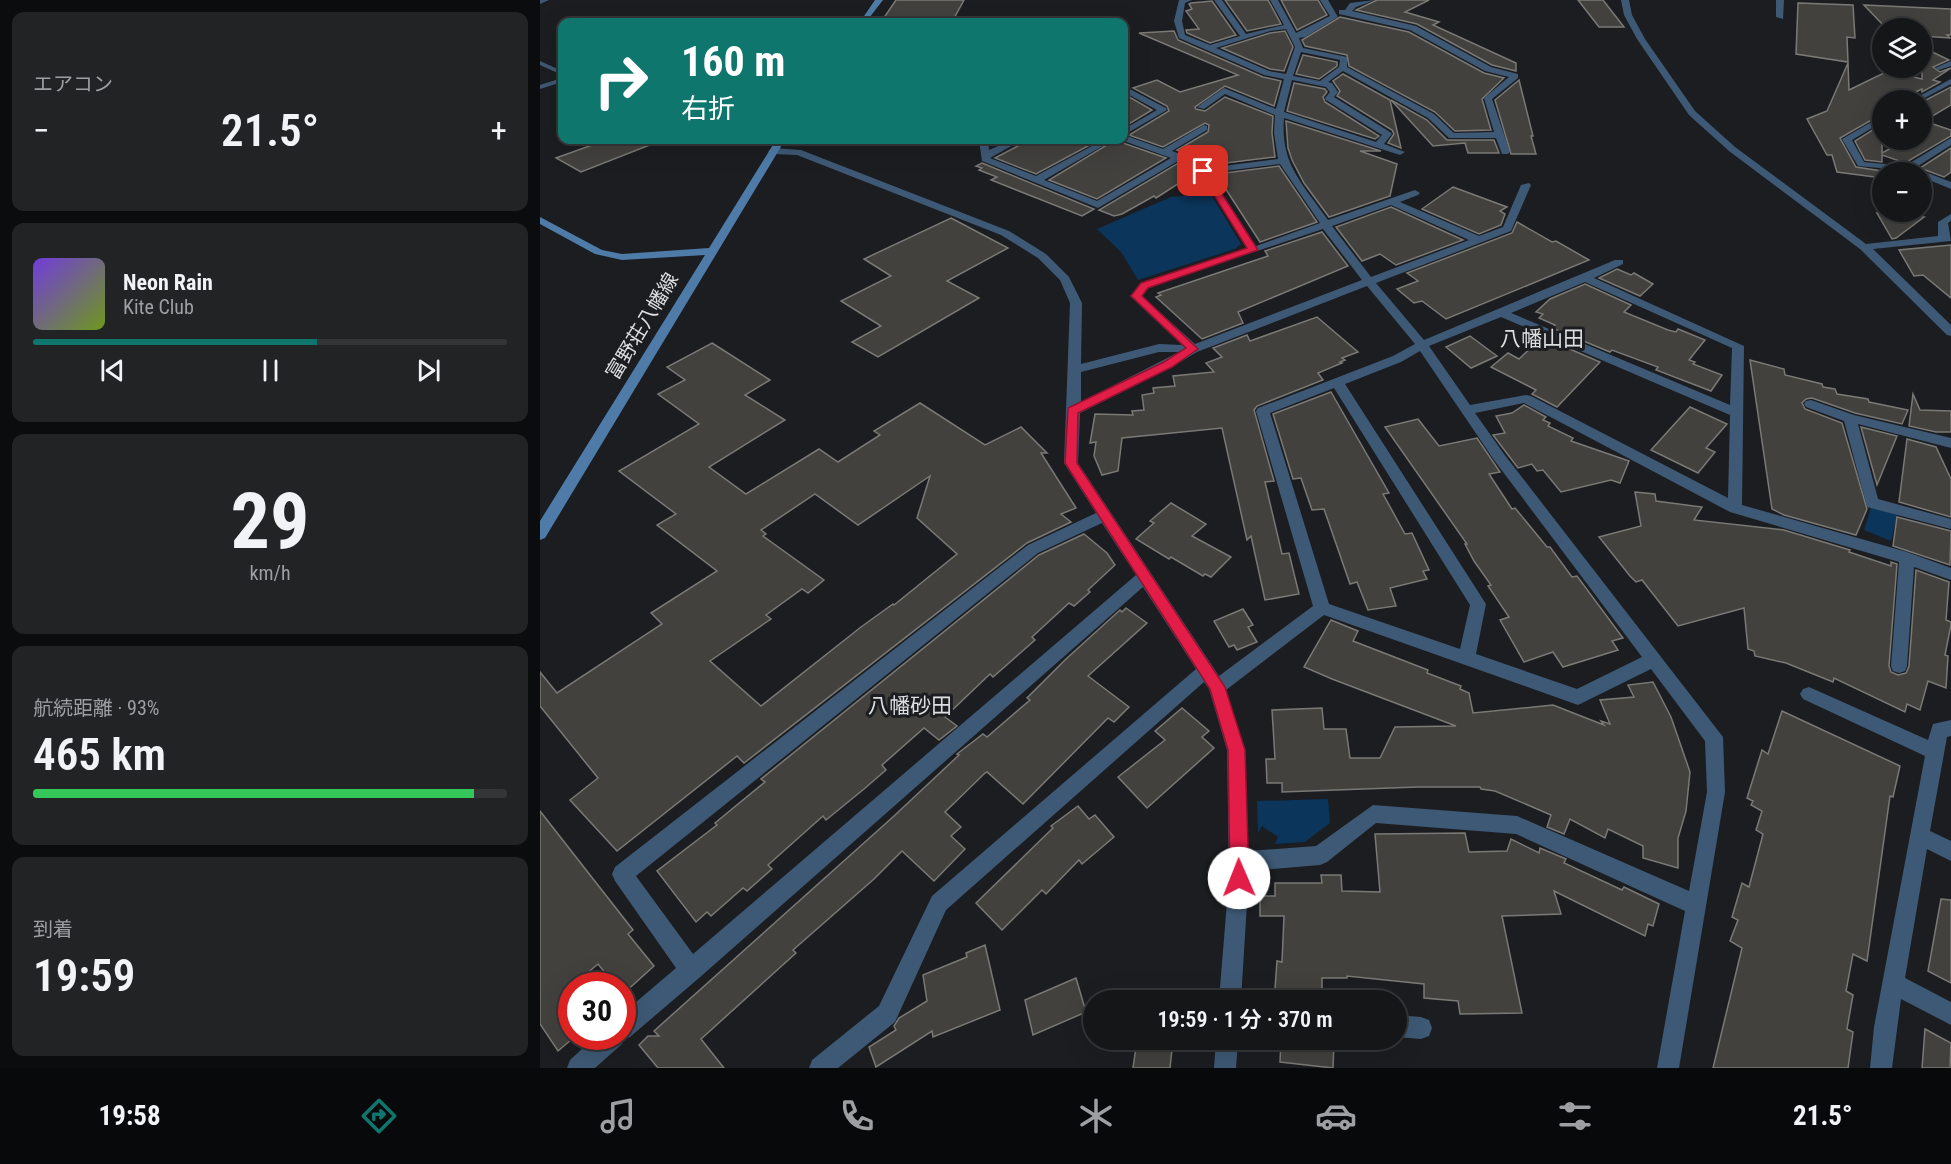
<!DOCTYPE html>
<html lang="ja">
<meta charset="utf-8">
<style>
:root{--surface:#141618;--page:#212325;--text:#f1f3f6;--muted:#9d9fa2;--line:#333537;--accent:#0f766e}
body{margin:0;font-family:"Roboto Condensed","Noto Sans JP",sans-serif;background:var(--page);color:var(--text);height:100vh;display:flex;flex-direction:column;font-size:22px;white-space:nowrap}
*{box-sizing:border-box;margin:0}
p{font-size:20px;color:var(--muted)}
.icon{flex:none;width:33px;height:33px;fill:none;stroke:currentColor;stroke-width:2;stroke-linecap:round;stroke-linejoin:round}
.map{position:relative;flex:1;overflow:hidden}
.sheet{display:flex;flex-direction:column;gap:12px;padding:12px;background:#0b0c0d;width:540px}
.sheet>*{flex:none}
.guide{position:absolute;left:18px;top:18px;width:570px;height:126px;border-radius:12px;box-shadow:0 6px 24px #0002,0 0 0 2px var(--line);background:#0f766e;color:#fff;overflow:hidden}
.controls{position:absolute;left:1332px;top:18px;display:grid;gap:12px}
.controls a{display:grid;place-items:center;width:60px;height:60px;border-radius:50%;background:var(--surface);box-shadow:0 6px 24px #0002,0 0 0 2px var(--line);font-size:30px}
.speed{position:absolute;left:18px;top:972px;display:flex;gap:12px;font-size:30px;font-weight:700;text-align:center}
.speed>*{display:grid;place-content:center;width:78px;height:78px;border-radius:50%;background:var(--surface);box-shadow:0 6px 24px #0002,0 0 0 2px var(--line);line-height:1}
.speed .limit{border:9px solid #d22;background:#fff;color:#111}
.pin{position:absolute;display:grid;place-items:center;width:51px;height:51px;color:#fff;margin:-26px;border-radius:12px;box-shadow:0 3px 9px #0006}
.me{position:absolute;width:66px;margin:-33px;rotate:359deg;stroke-linejoin:round;filter:drop-shadow(0 0 4px #0008)}
.turn{display:flex;align-items:center;gap:21px;height:126px;padding:0 24px;font-size:27px}
.turn .icon{width:78px;height:78px;stroke-width:2.5}
.turn b{display:block;font-size:42px;line-height:51px}
.big{font-size:45px;font-weight:600;line-height:1.1}
.sheet .widget{flex:1;display:flex;flex-direction:column;justify-content:center;gap:9px;min-width:0;padding:0 21px;border-radius:12px;background:var(--page)}
.sheet .dial{align-items:center;gap:0}
.dial b{font-size:78px;line-height:1}
.song{display:flex;align-items:center;gap:18px}
.cover{width:72px;height:72px;border-radius:9px;background:linear-gradient(135deg,hsl(260 70% 55%),hsl(80 70% 35%))}
.played{height:6px;border-radius:3px;background:linear-gradient(90deg,var(--accent) 60%,var(--line) 60%)}
.keys{display:flex;justify-content:space-around;direction:ltr}
.heat{display:flex;justify-content:space-between;align-items:center;font-size:33px;direction:ltr}
.charge{height:9px;border-radius:4px;background:linear-gradient(90deg,#34c759 93%,var(--line) 0)}
.trip{position:absolute;left:543px;top:990px;width:324px;height:60px;border-radius:30px;background:var(--surface);box-shadow:0 6px 24px #0002,0 0 0 2px var(--line);font-weight:600;line-height:60px;text-align:center}
.tab-bar{display:flex;height:96px;justify-content:space-around;align-items:center;background:#08090a;color:var(--muted)}
.tab-bar .icon{width:42px;height:42px}
.tab-bar .current{color:var(--accent)}
.tab-bar b{font-size:27px;color:var(--text)}
main{display:flex;flex:1;min-height:0}
.map>svg:first-child{display:block}
.green{fill:#0b355a}
.building{fill:#42413e;stroke:#7a7975;stroke-width:1.5;fill-rule:evenodd}
.lines{fill:none;stroke-linecap:round;stroke-linejoin:round}
.lane{fill:#3e5975;fill-rule:evenodd}
.street{fill:#3e5975;fill-rule:evenodd}
.secondary{fill:#4e7ba8;fill-rule:evenodd}
.route{fill:#e11d48;stroke:#92132f;stroke-width:1.5}
.labels{text-anchor:middle;stroke-width:6;stroke-linejoin:round;paint-order:stroke}
.street-label{font-size:20px;fill:#dddee0;stroke:#1b1d20}
.neighbourhood-label{font-size:21px;fill:#dddee0;stroke:#1b1d20}
</style>
<main>
<section class="sheet">
<div class="widget"><p>エアコン</p>
<div class="heat"><a>−</a><b class="big">21.5°</b><a>+</a></div>
</div>
<div class="widget">
<div class="song"><i class="cover"></i><div><b>Neon Rain</b><p>Kite Club</p></div></div>
<div class="played"></div>
<div class="keys"><svg class="icon" aria-label="previous" viewBox="0 0 24 24"><path d="M18 5L8 12l10 7zM5 5v14"/></svg><svg class="icon" aria-label="pause" viewBox="0 0 24 24"><path d="M8 5v14M16 5v14"/></svg><svg class="icon" aria-label="next" viewBox="0 0 24 24"><path d="M6 5l10 7-10 7zM19 5v14"/></svg></div>
</div>
<div class="widget dial"><b>29</b><p>km/h</p></div>
<div class="widget"><p>航続距離 · 93%</p><b class="big">465 km</b><div class="charge"></div></div>
<div class="widget"><p>到着</p><b class="big">19:59</b></div>
</section>
<div class="map">
<svg width="1411" height="1068" viewBox="0 0 1411 1068">
<rect width="100%" height="100%" fill="#1b1d20"/>
<g class="green">
<path d="M670 193 701 244 695 249 598 280 581 252 557 229 631 197Z"/>
<path d="M1331 507 1357 515 1351 541 1324 530Z"/>
<path d="M788 799 790 823 765 842 735 844 738 837 722 826 718 833 717 801Z"/>
</g>
<g class="building">
<path d="M356 0H424L412 22H341Z"/>
<path d="M685 0H728L741 24 707 31Z"/>
<path d="M741 0H778L787 15 757 30Z"/>
<path d="M837 0H889L865 12 899 22 893 25 976 63V71L952 65 877 24 816 10Z"/>
<path d="M1038 0H1063L1084 27H1059Z"/>
<path d="M672 1 696 35 670 43 647 33 646 30 659 29 646 11 652 9 649 4 651 3Z"/>
<path d="M1258 3 1313 5 1315 38 1307 37 1308 62 1256 54Z"/>
<path d="M1324 5 1411 9V35H1407L1410 38 1382 36V28H1346Z"/>
<path d="M800 17 869 32 944 73 964 78 942 99 951 130 915 131 895 112 809 66 807 55 765 46 762 40Z"/>
<path d="M634 31 638 40 723 77 741 81 734 106 685 86 655 107 656 109 665 111 685 97 733 116 732 133 735 157 670 165 666 161 637 150 668 132 669 125 665 123 623 147 589 135 629 111 627 106 593 88 617 80 640 92 698 75 599 33Z"/>
<path d="M745 31 753 47 744 71 730 69 682 48 730 33Z"/>
<path d="M1382 47 1409 60 1393 67 1400 72 1411 68 1393 80 1400 82 1382 92V89L1358 100H1342V114L1300 138 1316 167 1342 171V178L1297 172 1292 155H1287L1267 119 1287 111 1308 63 1309 90 1348 71 1382 79Z"/>
<path d="M763 55 797 62V66L779 79 756 74Z"/>
<path d="M803 74 850 100 861 148 848 143 854 134 852 130 797 96 800 91 793 81Z"/>
<path d="M979 80 993 136H991L996 154H971L955 100Z"/>
<path d="M754 83 785 89 787 92 783 97 785 102 839 136 835 139 747 111Z"/>
<path d="M1411 87V105L1384 121 1411 130V136L1365 163 1342 155V162L1325 160 1315 141 1342 124V153L1366 140H1382V102Z"/>
<path d="M584 94 612 110 584 127Z"/>
<path d="M851 100 887 120 907 140H954L959 153H928L925 143 893 146Z"/>
<path d="M746 121 841 151H820L857 164 850 196 789 217 764 183 752 160 748 148Z"/>
<path d="M66 140H120V141L41 172 16 158Z"/>
<path d="M489 140H559L496 174 455 158Z"/>
<path d="M575 140H579L580 142 626 158 557 199 509 180Z"/>
<path d="M1411 148V172L1404 177 1380 168Z"/>
<path d="M640 162 658 171 616 198 614 196 582 214 574 216 559 210Z"/>
<path d="M442 163 554 209 542 216 451 180 457 177 439 170 442 168 436 166Z"/>
<path d="M739 166 777 222 720 242 676 174Z"/>
<path d="M913 187 967 207 960 211 965 214 961 225 939 234 882 209Z"/>
<path d="M851 207 923 240 856 265 840 254 822 261 796 227Z"/>
<path d="M1337 213 1384 217 1356 238 1352 239Z"/>
<path d="M411 218 468 248 407 281 439 298 338 357 312 342 341 326 301 301 351 276 324 259Z"/>
<path d="M977 222 1012 242 1016 241 1049 260 906 319 882 301 874 303 857 289 878 281 867 273 972 233Z"/>
<path d="M782 232 808 266 698 312 703 323 662 339 616 297 621 295 618 293 728 256 725 251Z"/>
<path d="M1411 245V298L1383 275 1374 276 1359 250Z"/>
<path d="M1077 269 1091 275 1094 273 1113 284 1100 296 1059 278Z"/>
<path d="M1045 284 1091 305 1084 312 1128 330 1136 332 1138 329 1165 340 1149 360 1155 362 1153 364 1182 375 1171 391 1116 370 1118 367 1072 350 1070 352 1012 328 1015 325 999 318 1003 314 996 312 1010 299Z"/>
<path d="M777 317 818 352 802 358 805 360 800 362 802 363 778 373 783 380 717 406 714 410 734 481 725 482 742 554 749 553 759 594 725 600 711 536 707 540 682 428 582 438 578 471 562 475 554 456 556 442 550 443 555 414 593 415 592 411 604 410 602 395 614 393 613 388 635 386 633 376 674 372 666 363 682 357 673 348 707 335 710 341Z"/>
<path d="M930 336 957 356 931 368 906 347Z"/>
<path d="M1002 337 1060 362 1017 407 992 394 996 390 951 367 968 353 979 359Z"/>
<path d="M172 343 230 380 205 395 245 420 169 467 206 494 279 449 298 462 340 435 334 431 380 403 445 445 481 427 507 453H501L536 508 521 514 531 522 487 543 204 763 197 756 77 851 30 800 58 778 0 706V672L17 693 122 624 111 613 177 571 117 525 136 514 79 471 159 424 118 394 145 380 127 367ZM390 476 377 518 417 554 354 605 353 604 321 627 221 706 170 661 231 619 226 615 262 589 268 593 284 580 223 536 226 534 221 530 275 494 318 525Z"/>
<path d="M1210 360 1244 369 1245 375 1282 384 1283 387 1295 389 1297 394 1328 399 1329 402 1368 410 1362 424 1315 413 1272 398 1266 399 1262 403 1265 409 1302 423 1327 509 1316 535 1244 515 1232 509Z"/>
<path d="M791 392 849 493 843 494 865 534 872 533 889 570 883 571 887 579 850 588 856 606 828 610 817 582 810 584 784 509 772 510 761 478 753 479 733 414Z"/>
<path d="M1373 394 1380 410 1411 411V432H1396L1369 426Z"/>
<path d="M984 405 1006 417 1003 420 1010 423 1008 426 1033 438 1031 441 1089 461 1080 483 1071 480 1021 492 1003 470 997 471 992 464 978 468 953 435 965 433 956 416 972 413Z"/>
<path d="M1150 407 1187 424 1166 448 1175 452 1158 473 1111 450Z"/>
<path d="M878 419 899 446 937 438 960 472 949 474 972 509 975 508 1007 547H1010L1032 577 1037 576 1083 638 1072 641 1078 650 1023 667 1013 652 984 662 960 620 969 617 948 586 951 585 934 561 925 544H927L845 427Z"/>
<path d="M1321 427 1357 436 1337 485Z"/>
<path d="M1367 439 1396 447 1411 479V517L1359 502Z"/>
<path d="M1095 492 1115 494 1116 501 1162 507 1154 520 1244 530 1310 550 1309 552 1351 566V562L1357 564 1349 666 1351 672 1358 675 1366 673 1369 666 1376 570 1409 582 1406 620 1411 622V625L1405 655 1408 656 1406 688 1388 681 1380 710 1367 704 1365 712 1294 678 1293 682 1246 663 1215 656 1214 651 1208 649 1204 608 1138 626 1102 580 1096 582 1090 576 1059 537 1101 526Z"/>
<path d="M631 503 666 524 652 536 691 557 671 577 665 574 663 576 631 557 629 559 596 539 614 523 610 521Z"/>
<path d="M1357 517 1411 531 1410 565 1353 546Z"/>
<path d="M544 534 567 553 575 565 548 590 550 592 534 606 529 603 492 637 495 640 453 677 450 674 405 717 417 726 399 740 384 728 342 765 346 770 324 789 286 820 283 816 228 865 232 869 207 891 203 888 171 916 167 912 156 922 117 871 177 825 175 823 225 782 221 779 499 555Z"/>
<path d="M586 608 607 623 548 676 589 707 574 722 568 718 483 804 447 772 445 773 405 812 421 827 411 836 425 849 394 881 362 851 334 879 253 950 256 953 161 1039 184 1068H118L99 1045 108 1036H119L114 1031 354 816 419 755 417 754 443 734 447 737 490 700 487 698 526 659 580 610 582 612Z"/>
<path d="M703 609 713 625 708 627 717 642 697 650 694 645 689 647 674 621Z"/>
<path d="M791 620 818 631 813 641 888 670 887 673 921 686 920 689 929 693 933 713 1013 705 1064 725 1061 721 1070 724 1060 700 1094 697 1088 685 1113 682 1131 717 1150 772 1146 811 1138 838V868L1103 858V846L1068 829 1065 838 1030 819 1024 834 1007 827 1011 815 955 791 941 789 940 787H878L742 792V783H727L726 759H735L732 710 782 708 784 729H806L810 758H840L855 727 916 726 792 679 764 667Z"/>
<path d="M642 708 669 731 662 737 674 748 607 808 578 777 625 740 615 731Z"/>
<path d="M1242 711 1360 766 1353 797 1350 796 1327 961 1313 954 1306 991 1313 995 1307 1029 1313 1032 1308 1068H1173L1202 948 1190 941 1198 920 1192 917 1202 883 1209 887 1223 834 1216 830 1222 811 1211 805 1213 801 1207 798 1222 750 1228 754Z"/>
<path d="M538 806 549 819 555 815 574 837 542 864 539 860 506 894 502 890 462 930 436 903 513 828 511 826Z"/>
<path d="M0 811 93 930 88 934 114 966 83 994 82 986H76L58 964 32 986V1039L18 1051 0 1024Z"/>
<path d="M925 833 929 852 967 851 971 839 999 853 1000 848 1026 859 1024 863 1082 890 1084 887 1119 904 1113 926 1108 924 1105 936 1014 891 1021 914 962 916 982 1013 920 1014 918 1001 884 998V984L807 976V978H782V994L735 989 737 961 742 962 744 916H720V896H735V883H782L781 875H801L802 891 840 892 835 834Z"/>
<path d="M1401 899 1411 900V983L1388 971Z"/>
<path d="M445 945 460 1010 393 1037 392 1031 336 1067 329 1047 356 1030 354 1026 359 1018 387 1001 383 975 427 957 426 953Z"/>
<path d="M536 978 546 1012 493 1035 485 1000Z"/>
<path d="M1385 1029 1411 1043 1410 1068H1382Z"/>
<path d="M597 1040H633L630 1068H593Z"/>
<path d="M741 1040 794 1043 793 1068 740 1062Z"/>
</g>
<g class="lines">
<g class="lane">
<path d="M0 0H9L0 4Z"/>
<path d="M0 61 22 71V75L0 65Z"/>
<path d="M22 78V82L0 89V85Z"/>
</g>
<g class="street">
<path d="M639 0H652L645 3 642 21 645 35 670 45 700 36 674 0H682L706 34 744 25 730 0H738L756 33 790 16 780 0H788L798 17 765 37 759 38 763 48 807 57V67L894 114 914 133 954 132 944 98 969 77 945 71 870 30 799 14V10H805L810 3 835 0 816 7 812 11 876 26 951 67 978 74V78L952 99 970 152 968 154H962L956 138H909L888 118 803 71 788 82 792 83 798 92 794 97 850 132 852 134 844 144 865 152 860 155 744 118C740 164 763 184 788 220L875 190 880 193 878 195 860 202 939 236 963 227 981 185 989 183 991 185 971 231 836 283 884 340 1075 260H1083V264L1054 278 1204 346 1202 505 1367 552 1411 568V580L1374 567 1367 666 1365 671 1359 673 1353 671 1351 666 1359 562 1190 512 984 403 935 413 964 454 1183 737 1185 792 1139 1068H1117L1145 911 976 834 836 823 787 862 780 865 709 871 701 1000H679L689 877 687 750 669 689 664 682 406 910 355 1022 298 1068H269L272 1060 339 1006 392 896 656 669 603 587 159 978 90 1037 84 1039 82 1044 55 1068H27L30 1060 56 1036H82V1014L136 968 75 881 72 874 75 867 488 545 556 513 524 463 530 303 520 280 498 258 461 235 257 155 233 154 228 151 233 148 261 150 469 231 506 254 529 277 542 303 541 364 619 344 642 345 590 296 601 283 707 249 658 167 640 160 558 208 442 161 439 140H448L449 150 472 140H482L450 158 496 176 563 140H573L504 180 557 201 631 158 581 140H584V135L623 149 664 125 667 126V130L632 151 665 163 667 168 738 159 734 133 735 115 685 94 664 109 657 107 684 88 736 109 744 79 724 75 639 38 634 21ZM746 29 755 47 746 74 729 71 676 48 730 31ZM761 52 800 60 799 67 780 81 753 76ZM752 80 786 87 790 92 785 98 786 100 842 135 836 142 744 112ZM740 164 780 223 716 246 669 173ZM851 205 929 240 831 277 792 226ZM783 229 822 280 655 344 602 296 609 287ZM1045 282 1192 348 1190 405 971 313ZM827 286 875 344 853 356 718 408 716 411 773 606 679 676 538 463 540 413 632 367 657 352ZM961 317 1190 415 1188 498 991 396 986 395 930 405 889 346ZM880 351 954 460 1102 657 1037 689 936 654 946 604 805 384 861 362ZM619 352H639L541 402V372ZM794 388 930 605 920 649 789 604 730 413ZM562 523 596 575 153 954 96 876 498 553ZM784 615 1038 705 1111 669 1165 741 1167 792 1149 891 977 816 833 805 776 846 708 851 705 750 686 690Z"/>
<path d="M1081 0H1089L1092 15 1105 39 1155 111 1195 147 1326 244 1398 236V222L1411 214V221L1408 223 1411 241 1333 249 1411 325V336L1407 335 1320 249 1189 151 1149 115 1097 39 1084 15Z"/>
<path d="M1236 0H1244L1243 19 1236 17Z"/>
<path d="M1411 61V66L1399 70 1395 68Z"/>
<path d="M1411 79V84L1381 100H1372Z"/>
<path d="M584 86 626 108 627 110 584 135V129L617 110 584 92Z"/>
<path d="M1342 116V122L1312 140 1324 162 1365 166 1411 138V145L1375 168 1411 182V189L1382 177V172L1318 166 1302 139Z"/>
<path d="M1271 400 1314 415 1411 438V448L1318 424 1338 499 1411 519V529L1327 507 1304 421 1266 407 1264 404 1266 401Z"/>
<path d="M1269 687 1388 740 1393 724 1411 720V736L1407 737 1390 831 1411 841V861L1387 849 1365 978 1411 1002V1025L1361 999 1352 1068H1330L1334 1027 1385 756 1263 699 1260 694 1263 689Z"/>
<path d="M856 1015 881 1017 889 1020 892 1028 889 1036 881 1039 856 1037Z"/>
<path d="M676 1040H698L696 1068H674Z"/>
</g>
<g class="secondary">
<path d="M335 0H343L326 22H320Z"/>
<path d="M236 140H245L5 538 0 540V521L165 255 82 260 55 254 0 224V217L62 250 82 254 169 248Z"/>
</g>
</g>
<path class="route" d="M660 169H666L718 250 608 288 602 296 658 349 632 367 538 413 537 463 685 687 705 750 709 878 706 884 699 887 693 884 690 878 688 750 670 689 525 463 528 408 624 362 646 348 591 296 601 283 707 248 659 171Z"/>
<g class="labels">
<g class="street-label">
<text transform="translate(102 326) rotate(-59)" y="7">富野荘八幡線</text>
</g>
<g class="neighbourhood-label">
<text x="1002" y="346">八幡山田</text>
<text x="370" y="713">八幡砂田</text>
</g>
</g>
</svg>
<div class="controls">
<a><svg class="icon" aria-label="layers" viewBox="0 0 24 24"><path d="M12 4l9 5-9 5-9-5zM3 14l9 5 9-5"/></svg></a>
<a>+</a>
<a>−</a>
</div>
<div class="speed"><div class="limit">30</div></div>
<div class="pin" style="left:663px;top:171px;background:#d93025"><svg class="icon" aria-label="arrive" viewBox="0 0 24 24"><path d="M6 21V4h12l-3 4 3 4H6"/></svg></div>
<svg class="me" style="left:699px;top:878px" viewBox="-20 -20 40 40"><circle r="19" fill="#fff"/><path d="M0-13L10 11 0 6-10 11z" fill="#e11d48"/></svg>
<div class="trip">19:59 · 1 分 · 370 m</div>
<div class="guide">
<div class="turn"><svg class="icon" aria-label="right" viewBox="0 0 24 24"><path d="M7 20v-9h11M14 6l5 5-5 5"/></svg><div><b>160 m</b>右折</div></div>
</div>
</div>
</main>
<nav class="tab-bar">
<b>19:58</b>
<svg class="icon current" aria-label="directions" viewBox="0 0 24 24"><path d="M12 3l9 9-9 9-9-9zM9 14v-3h6M13 9l2 2-2 2"/></svg>
<svg class="icon" aria-label="music" viewBox="0 0 24 24"><path d="M9 18V5l10-2v13"/><circle cx="6" cy="18" r="3"/><circle cx="16" cy="16" r="3"/></svg>
<svg class="icon" aria-label="phone" viewBox="0 0 24 24"><path d="M5 4h4l2 5-3 2q2 4 5 5l2-3 5 2v4C11 20 4 13 5 4z"/></svg>
<svg class="icon" aria-label="climate" viewBox="0 0 24 24"><path d="M12 3v18M4 7l16 10M4 17L20 7"/></svg>
<svg class="icon" aria-label="car" viewBox="0 0 24 24"><path d="M5 17H2v-5l4-1 3-4h7l3 4 3 1v5h-3M9 17h6M6 11h13"/><circle cx="7" cy="17" r="2"/><circle cx="17" cy="17" r="2"/></svg>
<svg class="icon" aria-label="filters" viewBox="0 0 24 24"><path d="M4 7h16M4 17h16"/><circle cx="9" cy="7" r="2"/><circle cx="15" cy="17" r="2"/></svg>
<b>21.5°</b>
</nav>
